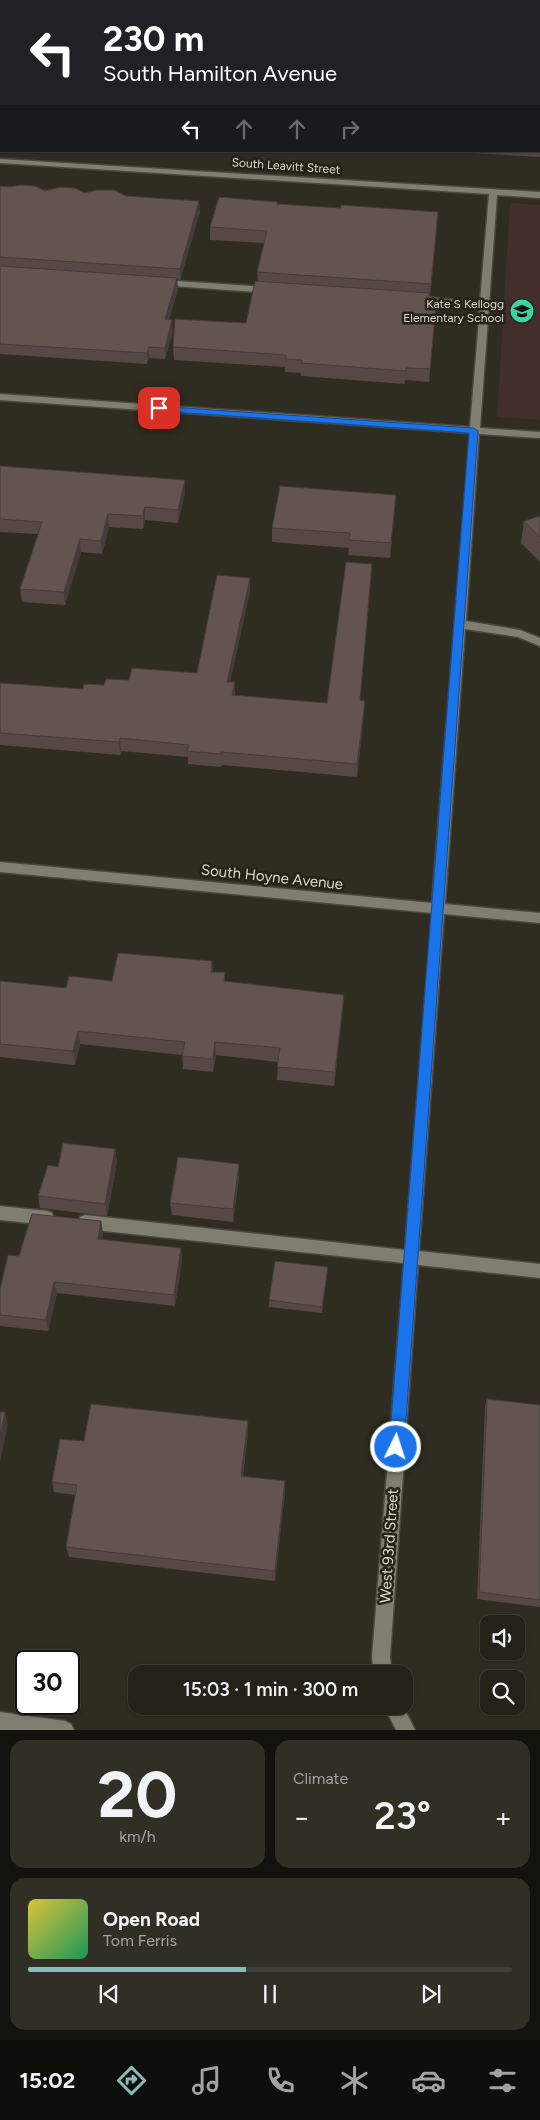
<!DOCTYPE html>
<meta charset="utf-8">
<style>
:root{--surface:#232219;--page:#2f2f26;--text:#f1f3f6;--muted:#a3a4a2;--line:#403f38;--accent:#8bbbb9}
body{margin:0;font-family:Figtree,sans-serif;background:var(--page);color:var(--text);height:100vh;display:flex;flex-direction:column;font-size:19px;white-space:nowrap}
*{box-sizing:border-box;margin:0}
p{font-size:16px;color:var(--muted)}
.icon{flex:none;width:28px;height:28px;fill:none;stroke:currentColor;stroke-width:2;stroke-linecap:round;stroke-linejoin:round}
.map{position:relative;height:1730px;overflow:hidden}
.sheet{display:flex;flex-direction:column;gap:10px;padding:10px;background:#13130e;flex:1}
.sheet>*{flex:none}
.guide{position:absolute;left:0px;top:0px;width:540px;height:152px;box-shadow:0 1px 4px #0004,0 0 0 1px var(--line);background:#202124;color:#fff;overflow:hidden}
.buttons{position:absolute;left:480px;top:1615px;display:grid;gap:10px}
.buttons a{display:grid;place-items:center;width:45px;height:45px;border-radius:10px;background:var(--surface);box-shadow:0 1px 4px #0004,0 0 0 1px var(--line);font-size:25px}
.speed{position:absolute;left:15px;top:1650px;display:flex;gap:10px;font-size:25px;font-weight:700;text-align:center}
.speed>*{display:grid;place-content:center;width:65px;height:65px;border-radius:50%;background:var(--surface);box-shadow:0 1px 4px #0004,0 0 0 1px var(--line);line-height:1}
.speed .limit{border:2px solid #111;border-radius:8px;background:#fff;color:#111}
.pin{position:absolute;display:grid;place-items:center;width:42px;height:42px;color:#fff;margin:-21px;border-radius:10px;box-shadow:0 2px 8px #0006}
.me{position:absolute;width:55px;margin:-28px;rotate:4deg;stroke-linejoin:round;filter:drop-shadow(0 0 4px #0008)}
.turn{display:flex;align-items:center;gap:18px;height:105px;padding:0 20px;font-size:22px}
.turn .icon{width:65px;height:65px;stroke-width:2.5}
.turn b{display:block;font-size:35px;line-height:42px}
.lanes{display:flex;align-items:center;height:48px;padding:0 20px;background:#0003;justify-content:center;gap:25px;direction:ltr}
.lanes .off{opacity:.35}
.big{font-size:38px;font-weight:600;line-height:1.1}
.sheet .card{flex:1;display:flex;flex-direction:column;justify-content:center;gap:8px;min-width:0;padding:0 18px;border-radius:15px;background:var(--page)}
.sheet .dial{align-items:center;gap:0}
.dial b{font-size:65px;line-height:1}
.song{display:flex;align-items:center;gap:15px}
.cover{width:60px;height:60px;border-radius:8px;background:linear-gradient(135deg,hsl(50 70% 55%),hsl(150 70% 35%))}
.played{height:5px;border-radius:2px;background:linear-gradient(90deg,var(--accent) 45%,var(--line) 45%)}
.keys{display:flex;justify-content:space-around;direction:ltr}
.heat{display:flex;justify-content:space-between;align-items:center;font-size:28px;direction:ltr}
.sheet .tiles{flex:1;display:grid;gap:10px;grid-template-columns:1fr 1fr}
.card:last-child{grid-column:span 2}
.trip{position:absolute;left:128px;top:1665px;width:285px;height:50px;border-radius:15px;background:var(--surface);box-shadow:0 1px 4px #0004,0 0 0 1px var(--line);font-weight:600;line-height:50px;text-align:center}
.menu{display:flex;height:80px;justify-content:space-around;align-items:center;background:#0e0e0a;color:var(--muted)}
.menu .icon{width:35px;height:35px}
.menu .current{color:var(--accent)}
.menu b{font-size:22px;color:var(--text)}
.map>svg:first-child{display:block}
.education{fill:#422e2b}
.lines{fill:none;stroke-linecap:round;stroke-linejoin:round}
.minor-casing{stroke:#4a483e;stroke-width:3}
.minor{fill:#807e70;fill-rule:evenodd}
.wall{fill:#554845}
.shaded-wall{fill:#453b38}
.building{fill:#635450;stroke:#453b38}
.route{fill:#1a73e8;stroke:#114b97}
.labels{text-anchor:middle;stroke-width:5;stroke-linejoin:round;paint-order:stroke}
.far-street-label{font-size:12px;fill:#dcdbd3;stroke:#252317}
.far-poi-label{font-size:12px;fill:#dcdbd3;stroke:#252317;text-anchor:end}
.street-label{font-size:15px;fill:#dcdbd3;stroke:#252317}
</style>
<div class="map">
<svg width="540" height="1730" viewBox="0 0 540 1730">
<rect width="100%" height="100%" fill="#2f2d21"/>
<path class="education" d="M510 203 540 205V420L497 417Z"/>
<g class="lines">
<defs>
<g id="minor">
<path d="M156 0H186L187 1H157Z"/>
<rect x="539" y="18" width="1" height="4"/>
<path d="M0 159 540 192V198L497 195 480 428 540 432V438L479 434 466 621 520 630 540 638V646L518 637 465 629 445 904 540 913V923L444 914 419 1251 540 1264V1278L418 1265 390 1657 392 1674H374L372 1657 404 1263 85 1229 80 1227 78 1222 80 1217 85 1215 405 1250 432 913 0 872V862L432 903 470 433 0 400V394L470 427 480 307 422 303 417 300 422 297 480 302 489 194 0 163Z"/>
<path d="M162 280 269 287 274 290 269 293 159 285V281Z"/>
<path d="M0 1206 47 1211 52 1213 54 1218 52 1223 47 1225 0 1220Z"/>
<path d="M384 1706H403L415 1730H396Z"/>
<path d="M0 1712 65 1721 71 1724 74 1730H0Z"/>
</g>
</defs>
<use href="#minor" class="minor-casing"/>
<use href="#minor" class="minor"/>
</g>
<g class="wall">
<path d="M0 0H53L52 1H1V126H0Z"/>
<path d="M539 37H540V157L437 151H539Z"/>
<path d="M0 186 126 196 200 212 180 280 177 279 178 289 169 320 173 331 165 359 149 358 147 364 0 354Z"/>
<path d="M277 204 437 225 430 296 437 297 429 382 405 380V384L301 376V373L285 372V367L174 360 173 347 246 323 258 282 257 272 264 243 210 240V227Z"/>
<path d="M0 466 185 480V493L178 523 145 520 143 529 109 527 102 554 81 552 65 605 22 602 20 589 38 534 0 532Z"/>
<path d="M396 495 390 558 348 555 349 548 272 542V528Z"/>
<path d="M540 516V562L521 543 524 521Z"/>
<path d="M371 577 360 700 364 714 357 777 222 765 221 767 188 764V757L121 751 120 755 0 745V683L83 689 129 680 197 673 250 578V591L230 682H235V695L327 703Z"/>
<path d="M212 961 213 972H225V981L343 1009 334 1086 277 1080 278 1062 216 1055 213 1072 183 1069 182 1055 80 1044 75 1065 0 1057V981L66 988 112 981Z"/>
<path d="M115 1149 117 1162 107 1216 40 1208 38 1196 58 1167Z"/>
<path d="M239 1164V1177L233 1222 172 1215 170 1203Z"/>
<path d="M101 1221 103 1233 102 1240 181 1248 182 1260 175 1306 57 1293 48 1331 0 1326V1289L19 1256Z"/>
<path d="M327 1274 322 1313 269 1307V1300Z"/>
<path d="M487 1399 540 1405V1607L477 1599 485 1407Z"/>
<path d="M248 1432 243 1476 285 1492 275 1581 69 1557 66 1547 75 1495 54 1492 52 1482 84 1441Z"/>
</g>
<g class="shaded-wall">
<path d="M199 201 200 212 180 280V269Z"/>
<path d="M177 278 178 289 166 330 165 319Z"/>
<path d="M172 320 173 331 165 359V348Z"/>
<path d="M149 347V358L147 364V353Z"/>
<path d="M185 480V493L178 523V510Z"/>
<path d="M396 495 395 509 390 558 391 543Z"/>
<path d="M145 507V520L143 529V516Z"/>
<path d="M108 514 109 527 102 554 101 541Z"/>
<path d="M80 539 81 552 65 605 64 592Z"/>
<path d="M250 578V591L227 695V682Z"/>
<path d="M235 682V695H232Z"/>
<path d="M365 701 364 714 357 777V764Z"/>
<path d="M120 738 121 751 120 755 119 742Z"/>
<path d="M344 995 343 1009 334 1086 335 1072Z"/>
<path d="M78 1031 80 1044 75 1065 73 1051Z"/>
<path d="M215 1042 216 1055 213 1072V1059Z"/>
<path d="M115 1149 117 1162 107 1216 105 1204Z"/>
<path d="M239 1164V1177L233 1222V1209Z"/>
<path d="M101 1221 103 1233 100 1251 98 1239Z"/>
<path d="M181 1248 182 1260 175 1306 174 1295Z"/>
<path d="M54 1282 57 1293 48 1331 46 1320Z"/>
<path d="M5 1412 8 1424 0 1463V1436Z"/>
<path d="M248 1421V1432L241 1486V1476Z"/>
<path d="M285 1481V1492L275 1581V1571Z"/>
</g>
<g class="building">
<path d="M0 0H51V1H1V113H0Z"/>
<path d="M287 0H336L335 1H287Z"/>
<rect x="539" y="37" width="1" height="107"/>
<path d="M21 185 35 186 45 191 60 187 75 188 84 193 97 190H114L126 196 199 201 180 269 0 257V186L9 187Z"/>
<path d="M219 197 277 202V204L341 208V205L438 212 431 284 257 272 267 231 210 227Z"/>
<path d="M0 266 177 278 165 319 172 320 165 348 149 347 147 353 0 344Z"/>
<path d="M255 281 430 293 429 296 437 297 430 369 406 368V371L301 363 302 360 285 359 286 355 173 347 175 319 246 323Z"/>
<path d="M0 466 185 480 178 510 145 507 143 516 108 514 101 541 80 539 64 592 20 589 42 522 0 519Z"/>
<path d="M280 486 396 495 391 543 349 540 350 533 272 528Z"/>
<path d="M540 516V537L524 521Z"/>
<path d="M346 562 372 564 360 700 365 701 357 764 221 752V754L187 751 189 745 120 738 119 742 0 733V683L83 689 84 684 104 685 106 679 129 680 132 668 197 673 217 575 250 578 227 682H235L232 695 327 703Z"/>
<path d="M118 953 212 961 211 972H225L224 981 344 995 335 1072 277 1067 280 1048 215 1042 213 1059 182 1056 185 1042 78 1031 73 1051 0 1044V981L66 988 69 976 112 981Z"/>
<path d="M63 1143 115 1149 105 1204 38 1196 48 1165 58 1167Z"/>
<path d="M178 1157 239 1164 233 1209 170 1203Z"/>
<path d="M32 1214 101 1221 98 1239 181 1248 174 1295 54 1282 46 1320 0 1315V1289L8 1255 19 1256Z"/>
<path d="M275 1261 328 1267 322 1307 269 1300Z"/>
<path d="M487 1399 540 1405V1600L479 1592Z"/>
<path d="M91 1404 248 1421 241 1476 285 1481 275 1571 66 1547 77 1485 52 1482 60 1439 84 1441Z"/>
<path d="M0 1412H5L0 1436Z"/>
</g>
<path class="route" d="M156 406 473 428 478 431 404 1447 401 1452 396 1454 391 1452 389 1447 469 433 159 411 154 408Z"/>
<defs>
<symbol id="school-disc" viewBox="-11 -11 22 22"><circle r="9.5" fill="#3ad4a5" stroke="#252317"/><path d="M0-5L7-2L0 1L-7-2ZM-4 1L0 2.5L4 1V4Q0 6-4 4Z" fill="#111"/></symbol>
</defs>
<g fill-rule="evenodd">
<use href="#school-disc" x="508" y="297" width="28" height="28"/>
</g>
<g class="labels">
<g class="far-street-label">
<text transform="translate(286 166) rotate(4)" y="4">South Leavitt Street</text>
</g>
<g class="far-poi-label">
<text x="504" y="308">Kate S Kellogg<tspan x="504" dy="14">Elementary School</tspan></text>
</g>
<g class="street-label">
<text transform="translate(272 877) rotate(6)" y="5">South Hoyne Avenue</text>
<text transform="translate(389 1546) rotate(-86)" y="5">West 93rd Street</text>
</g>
</g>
</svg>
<div class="buttons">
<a><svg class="icon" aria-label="sound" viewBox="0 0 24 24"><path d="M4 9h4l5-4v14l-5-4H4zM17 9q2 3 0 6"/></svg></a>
<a><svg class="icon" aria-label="search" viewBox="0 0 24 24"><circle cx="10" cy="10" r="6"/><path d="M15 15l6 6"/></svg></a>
</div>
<div class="speed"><div class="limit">30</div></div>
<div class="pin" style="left:159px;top:408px;background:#d93025"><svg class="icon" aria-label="arrive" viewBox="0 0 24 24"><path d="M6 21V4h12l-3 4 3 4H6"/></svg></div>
<svg class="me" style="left:396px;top:1447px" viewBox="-20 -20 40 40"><circle r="17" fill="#1a73e8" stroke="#fff" stroke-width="3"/><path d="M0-11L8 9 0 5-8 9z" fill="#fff"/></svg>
<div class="trip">15:03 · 1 min · 300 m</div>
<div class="guide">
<div class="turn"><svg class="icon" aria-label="left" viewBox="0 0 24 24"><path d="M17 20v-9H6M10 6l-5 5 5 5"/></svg><div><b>230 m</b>South Hamilton Avenue</div></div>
<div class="lanes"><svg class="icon" aria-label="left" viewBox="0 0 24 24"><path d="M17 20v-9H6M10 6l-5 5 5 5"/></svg><svg class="icon off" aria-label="ahead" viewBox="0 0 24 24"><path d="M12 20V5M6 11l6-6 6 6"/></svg><svg class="icon off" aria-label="ahead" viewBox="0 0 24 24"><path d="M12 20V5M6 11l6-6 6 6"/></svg><svg class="icon off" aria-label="right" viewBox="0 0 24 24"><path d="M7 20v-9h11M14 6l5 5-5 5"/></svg></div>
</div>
</div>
<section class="sheet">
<div class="tiles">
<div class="card dial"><b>20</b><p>km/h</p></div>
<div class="card"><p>Climate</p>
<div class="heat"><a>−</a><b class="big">23°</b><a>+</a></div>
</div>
<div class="card">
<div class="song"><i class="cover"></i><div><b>Open Road</b><p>Tom Ferris</p></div></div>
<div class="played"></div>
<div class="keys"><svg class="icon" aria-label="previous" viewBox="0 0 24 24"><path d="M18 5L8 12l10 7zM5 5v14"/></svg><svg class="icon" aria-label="pause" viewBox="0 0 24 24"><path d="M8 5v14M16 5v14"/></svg><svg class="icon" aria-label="next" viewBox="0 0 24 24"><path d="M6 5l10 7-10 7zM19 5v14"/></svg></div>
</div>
</div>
</section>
<nav class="menu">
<b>15:02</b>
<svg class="icon current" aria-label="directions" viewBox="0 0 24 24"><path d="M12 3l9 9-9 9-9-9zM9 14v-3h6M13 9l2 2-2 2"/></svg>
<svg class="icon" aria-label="music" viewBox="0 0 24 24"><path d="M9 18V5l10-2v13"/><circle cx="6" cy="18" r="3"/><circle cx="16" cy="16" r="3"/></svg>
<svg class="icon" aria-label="phone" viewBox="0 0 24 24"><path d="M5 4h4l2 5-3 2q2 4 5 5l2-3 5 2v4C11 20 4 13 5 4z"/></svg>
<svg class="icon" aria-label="climate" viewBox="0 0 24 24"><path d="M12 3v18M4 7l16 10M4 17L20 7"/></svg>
<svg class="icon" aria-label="car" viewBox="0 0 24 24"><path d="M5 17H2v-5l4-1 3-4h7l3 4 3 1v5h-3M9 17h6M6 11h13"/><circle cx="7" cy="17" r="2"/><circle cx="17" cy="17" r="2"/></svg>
<svg class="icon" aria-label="filters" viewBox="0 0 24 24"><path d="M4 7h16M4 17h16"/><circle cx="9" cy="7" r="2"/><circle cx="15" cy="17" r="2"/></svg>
</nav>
